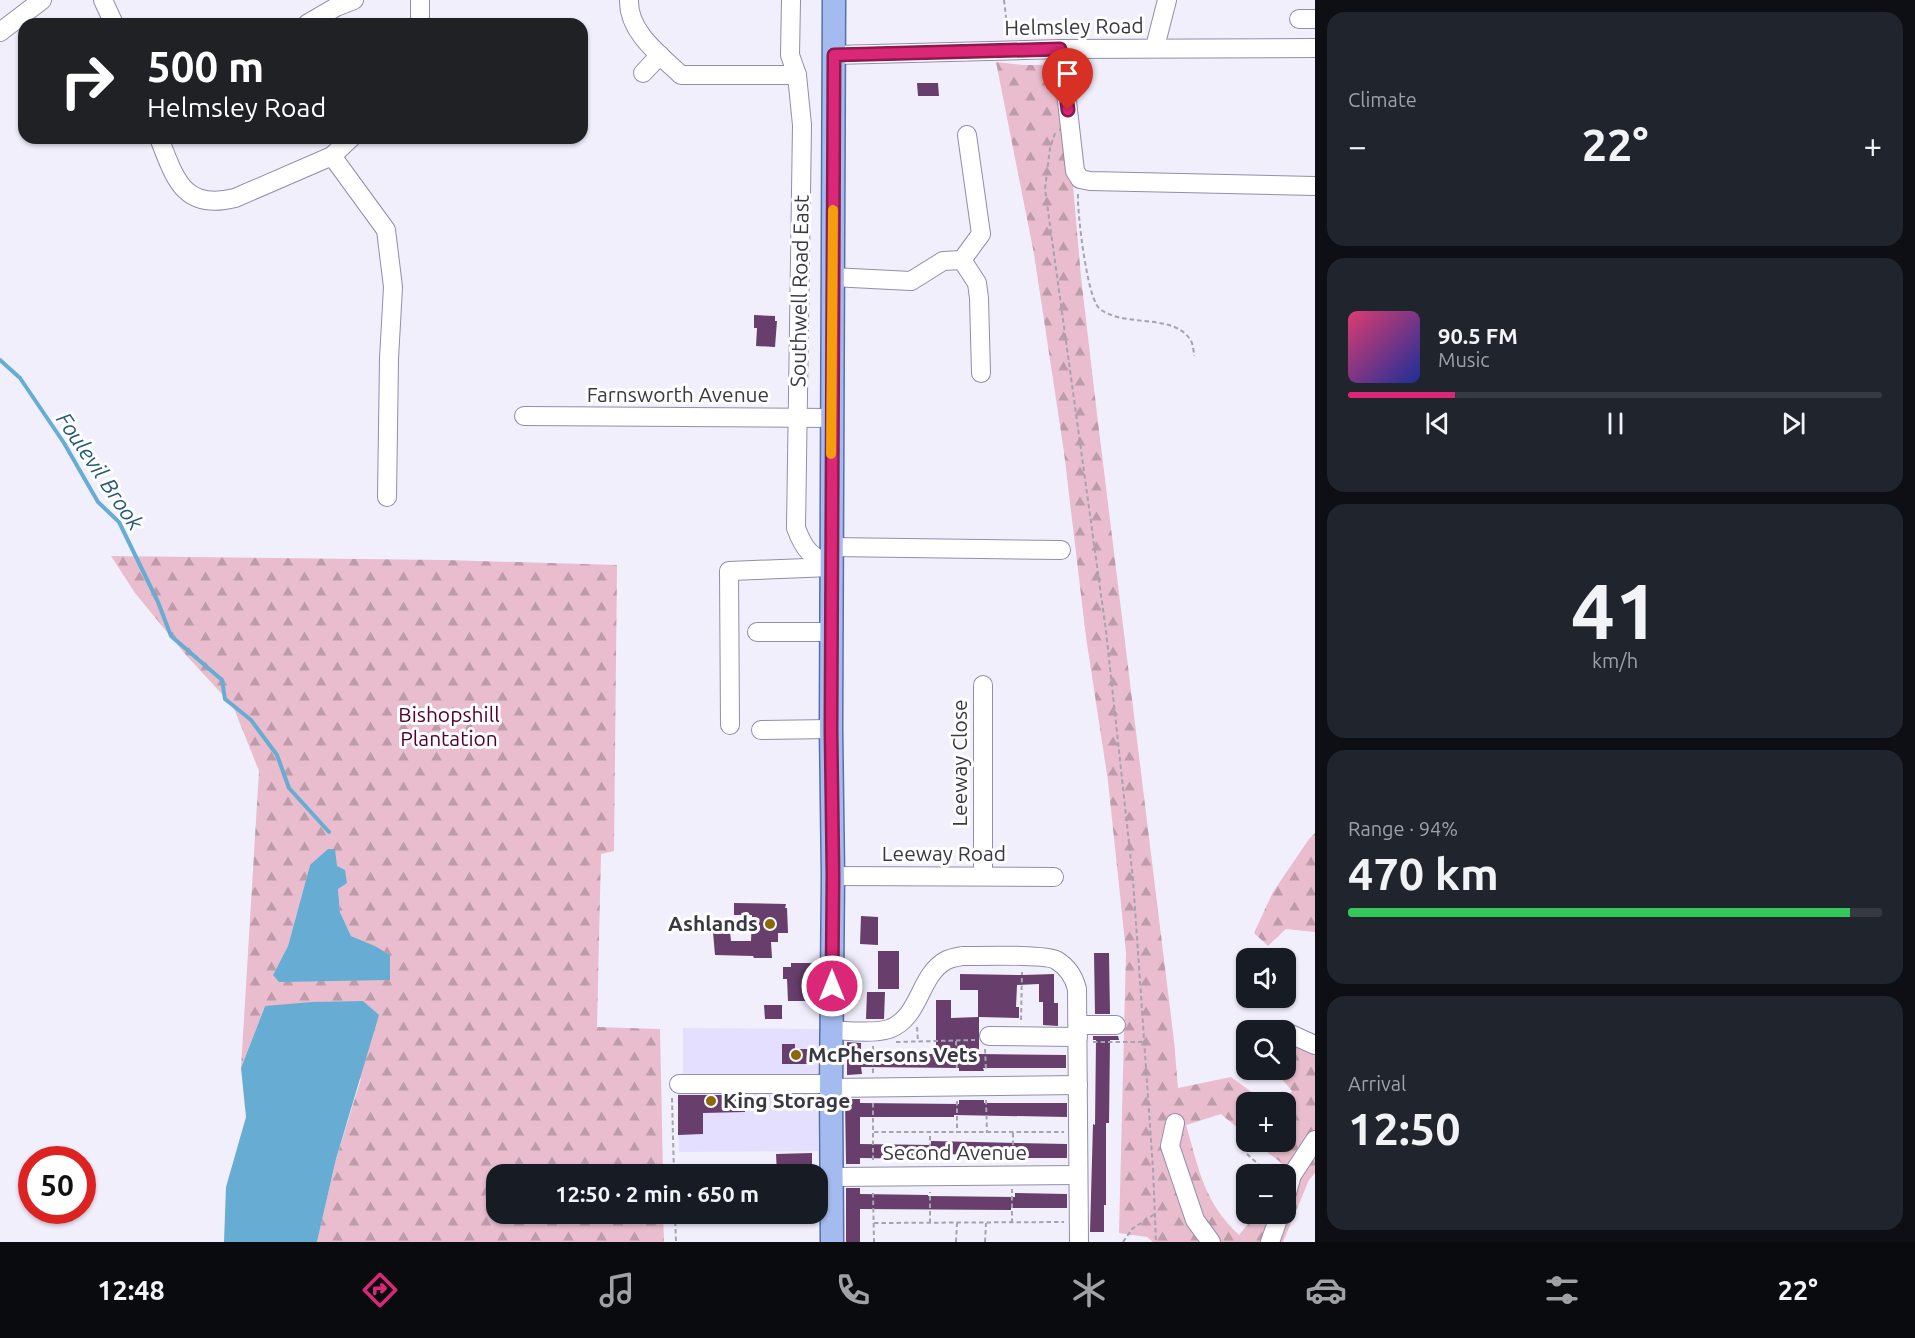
<!DOCTYPE html>
<meta charset="utf-8">
<style>
:root{--surface:#171b24;--page:#20242c;--text:#f1f3f6;--muted:#9ea1a6;--line:#363941;--accent:#db2777}
body{margin:0;font-family:Ubuntu,sans-serif;background:var(--page);color:var(--text);height:100vh;display:flex;flex-direction:column;font-size:22px;white-space:nowrap}
*{box-sizing:border-box;margin:0}
p{font-size:20px;color:var(--muted)}
.icon{flex:none;width:33px;height:33px;fill:none;stroke:currentColor;stroke-width:2;stroke-linecap:round;stroke-linejoin:round}
.map{position:relative;flex:1;overflow:hidden}
.drawer{display:flex;flex-direction:column;gap:12px;padding:12px;background:#0d0f14;width:600px}
.drawer>*{flex:none}
.top-card{position:absolute;left:18px;top:18px;width:570px;height:126px;border-radius:18px;box-shadow:0 2px 4px #0004;background:#202124;color:#fff;overflow:hidden}
.controls{position:absolute;left:1236px;top:948px;display:grid;gap:12px}
.controls a{display:grid;place-items:center;width:60px;height:60px;border-radius:12px;background:var(--surface);box-shadow:0 2px 4px #0004;font-size:30px}
.speed{position:absolute;left:18px;top:1146px;display:flex;gap:12px;font-size:30px;font-weight:700;text-align:center}
.speed>*{display:grid;place-content:center;width:78px;height:78px;border-radius:50%;background:var(--surface);box-shadow:0 2px 4px #0004;line-height:1}
.speed .limit{border:9px solid #d22;background:#fff;color:#111}
.pin{position:absolute;display:grid;place-items:center;width:51px;height:51px;color:#fff;margin:-62px -26px;border-radius:50% 50% 50% 0;rotate:-45deg;box-shadow:0 0 6px #0007}
.pin .icon{rotate:45deg}
.me{position:absolute;width:66px;margin:-33px;rotate:0deg;stroke-linejoin:round;filter:drop-shadow(0 0 4px #0008)}
.turn{display:flex;align-items:center;gap:21px;height:126px;padding:0 30px;font-size:27px}
.turn .icon{width:78px;height:78px;stroke-width:2.5}
.turn b{display:block;font-size:42px;line-height:51px}
.big{font-size:45px;font-weight:600;line-height:1.1}
.drawer .card{flex:1;display:flex;flex-direction:column;justify-content:center;gap:9px;min-width:0;padding:0 21px;border-radius:18px;background:var(--page)}
.drawer .dial{align-items:center;gap:0}
.dial b{font-size:78px;line-height:1}
.song{display:flex;align-items:center;gap:18px}
.cover{width:72px;height:72px;border-radius:9px;background:linear-gradient(135deg,hsl(340 70% 55%),hsl(230 70% 35%))}
.played{height:6px;border-radius:3px;background:linear-gradient(90deg,var(--accent) 20%,var(--line) 20%)}
.keys{display:flex;justify-content:space-around;direction:ltr}
.heat{display:flex;justify-content:space-between;align-items:center;font-size:33px;direction:ltr}
.charge{height:9px;border-radius:4px;background:linear-gradient(90deg,#34c759 94%,var(--line) 0)}
.trip{position:absolute;left:486px;top:1164px;width:342px;height:60px;border-radius:18px;background:var(--surface);box-shadow:0 2px 4px #0004;font-weight:600;line-height:60px;text-align:center}
.tabs{display:flex;height:96px;justify-content:space-around;align-items:center;background:#090b0e;color:var(--muted)}
.tabs .icon{width:42px;height:42px}
.tabs .on{color:var(--accent)}
.tabs b{font-size:27px;color:var(--text)}
main{display:flex;flex:1;min-height:0}
.map>svg:first-child{display:block}
.built{fill:#e5dfff}
.forest{fill:url(#forest-firs);fill-rule:evenodd}
.water{fill:#67add3}
.lines{fill:none;stroke-linecap:round;stroke-linejoin:round}
.stream{stroke:#67add3;stroke-width:4}
.building{fill:#673e6c}
.minor-casing{stroke:#928daa;stroke-width:20}
.major-casing{stroke:#5670ab;stroke-width:25}
.path{stroke:#a5a3af;stroke-width:2;stroke-dasharray:4.5 3;stroke-linecap:butt}
.minor{stroke:#fff;stroke-width:18}
.major{stroke:#a3bbee;stroke-width:22}
.route-casing{stroke:#8e194d;stroke-width:15}
.route{stroke:#db2777;stroke-width:10}
.slow{stroke:#f59e0b;stroke-width:10}
.poi-dot{fill:#8b6707;stroke:#fefefe;stroke-width:2}
.labels{text-anchor:middle;stroke-width:6;stroke-linejoin:round;paint-order:stroke}
.street-label{font-size:21px;fill:#3a3844;stroke:#fefefe}
.park-label{font-size:21px;fill:#52002f;stroke:#fefefe}
.poi-label{font-size:21px;font-weight:bold;fill:#3a3844;stroke:#fefefe;text-anchor:start}
.water-label{font-size:22px;font-style:italic;fill:#255b76;stroke:#fefefe}
</style>
<main>
<div class="map">
<svg width="1315" height="1242" viewBox="0 0 1315 1242">
<defs>
<pattern id="forest-firs" width="22" height="20" patternUnits="userSpaceOnUse" patternTransform="scale(1.5)"><rect width="22" height="20" fill="#e9bdcd"/><path d="M5 1l3.5 6h-7zM16 11l3.5 6h-7z" fill="#be9ba8"/></pattern>
</defs>
<rect width="100%" height="100%" fill="#f1effc"/>
<path class="built" d="M683 1028 819 1029 818 1151 679 1152 678 1090 683 1089Z"/>
<g class="forest">
<path d="M996 62 1023 65H1053L1060 74 1067 117 1081 277 1097 414 1174 1041 1178 1088 1231 1077 1265 1102H1246V1135L1221 1114 1186 1125C1199 1170 1204 1202 1239 1235L1256 1214H1286L1285 1174 1289 1169 1254 1142H1286L1284 1102 1292 1091 1274 1070H1286V1043L1315 1049V1173L1309 1180 1283 1242H1153L1147 1237 1119 1233 1126 952 1108 781 1086 637 1064 452 1034 254Z"/>
<path d="M111 556 445 560 617 565 614 851 601 854 597 1027 660 1029 663 1174H496V1214H663L664 1242H317L336 1159 361 1079 265 1006 241 1068 259 771 233 706 185 654 135 593ZM310 865 338 889 340 912 351 936 374 946 390 955 273 975 288 946Z"/>
<path d="M1315 833V932L1286 929 1268 946 1254 933 1273 892 1309 839Z"/>
</g>
<g class="water">
<path d="M328 849H335L337 866 345 870 347 883 338 889 340 912 351 936 375 946 390 955V980L279 982 273 975 288 946 310 865Z"/>
<path d="M363 1001 379 1015 336 1159 317 1242H224L226 1187 246 1117 241 1068 265 1006 312 1002Z"/>
</g>
<g class="lines">
<path class="stream" d="M0 360 20 378 64 443 98 502 119 522 158 602 171 636 222 680 225 699 251 720 277 755 289 788 329 832"/>
</g>
<g class="building">
<path d="M917 83H938L939 96H918Z"/>
<path d="M754 315 775 316V321H777L775 347 756 346 757 328H754Z"/>
<path d="M734 903 786 904 785 908H787L788 933H778V942H771L772 958H754L753 956 715 955 713 932H730L731 941H751L752 915H734Z"/>
<path d="M861 916 878 917V945L860 944Z"/>
<rect x="878" y="951" width="21" height="38"/>
<path d="M1094 953H1109L1110 1014H1095Z"/>
<path d="M791 963H813V1001H788L787 979H783V967H791Z"/>
<path d="M960 974 1023 975 1054 974V1003H1058V1026L1043 1025V1002H1039V984L1017 985 1016 1007H1019V1018L979 1017V1054L1066 1055V1068H983L984 1071H959V1068L861 1067 862 1074 847 1075V1042L861 1043V1053L936 1054V1000H951V1018L978 1017V990H960Z"/>
<path d="M867 992H885L884 1019H866Z"/>
<path d="M764 1005H782V1019H765Z"/>
<path d="M1093 1036H1118L1119 1040H1110L1109 1123H1106V1205H1104V1232H1090L1093 1124 1095 1125 1096 1040H1093Z"/>
<path d="M782 1044H795V1049H812V1061L809 1064H782Z"/>
<path d="M678 1095H744L745 1112 703 1113V1134L678 1135Z"/>
<path d="M845 1099H860V1103L959 1104V1100H984V1103H1067V1117L954 1115V1117H860V1144L931 1145V1141L1067 1144V1158H1015V1155L928 1154V1159L860 1158V1164H846Z"/>
<path d="M812 1153V1174H777L776 1154Z"/>
<path d="M846 1188H860V1194L928 1195V1196L1015 1197V1193L1067 1194V1208H1011V1210L860 1209V1242H846Z"/>
</g>
<g class="lines">
<defs>
<g id="minor">
<path d="M103 0 114 24"/>
<path d="M420 0V24"/>
<path d="M629 0C628 32 660 55 681 75H797"/>
<path d="M791 0 790 55 797 75 802 125 796 528C805 552 811 555 831 567"/>
<path d="M1299 19H1315"/>
<path d="M307 24 336 7 354 0"/>
<path d="M0 32 42 0"/>
<path d="M1155 47 1167 0"/>
<path d="M1061 49 1075 171 1080 179 1090 181 1315 186"/>
<path d="M834 55 1061 49 1315 48"/>
<path d="M643 73 660 55"/>
<path d="M967 135 981 234 962 260 977 283 979 298 981 373"/>
<path d="M159 138C175 178 183 211 235 198L332 156 386 230 393 287 389 359 387 497"/>
<path d="M332 156 351 138"/>
<path d="M832 277 911 281 943 261 962 260"/>
<path d="M524 416 831 418"/>
<path d="M831 547 1061 550"/>
<path d="M757 632H831"/>
<path d="M983 685V876"/>
<path d="M730 725 729 571 831 567"/>
<path d="M761 730 831 729"/>
<path d="M833 876 1054 877"/>
<path d="M1078 1025H1116"/>
<path d="M832 1030C849 1031 872 1034 889 1029 920 1018 919 976 945 961 950 958 957 957 963 956 980 956 1045 954 1056 960 1068 967 1074 977 1077 989L1079 1242"/>
<path d="M1286 1032 1315 1045"/>
<path d="M989 1036 1078 1037"/>
<path d="M679 1084H831"/>
<path d="M831 1088 1078 1085"/>
<path d="M1175 1123 1170 1146 1195 1220 1211 1242"/>
<path d="M832 1177 1078 1175"/>
<path d="M1286 1196 1292 1175 1315 1140"/>
<path d="M1270 1242 1280 1214"/>
</g>
<path id="major" d="M832 1242 831 1088 833 876 831 729 834 0"/>
</defs>
<use href="#minor" class="minor-casing"/>
<use href="#major" class="major-casing"/>
<g class="path">
<path d="M1004 0 1008 34H1011"/>
<path d="M1055 133 1050 148 1045 189 1106 631 1133 880 1153 1169 1156 1242"/>
<path d="M1078 194C1077 212 1087 297 1099 308 1122 329 1177 311 1192 343 1193 347 1194 352 1194 356"/>
<path d="M1021 1020 1022 972"/>
<path d="M917 1027 918 1042"/>
<path d="M956 1041 957 1071"/>
<path d="M896 1042 975 1040"/>
<path d="M1093 1042H1144"/>
<path d="M873 1046V1073"/>
<path d="M985 1049 986 1070"/>
<path d="M672 1098 674 1174"/>
<path d="M986 1100 987 1133"/>
<path d="M957 1101V1133"/>
<path d="M873 1103V1163"/>
<path d="M874 1132H1064"/>
<path d="M1247 1154 1269 1174"/>
<path d="M1013 1160V1133"/>
<path d="M930 1163V1133"/>
<path d="M873 1193 874 1242"/>
<path d="M675 1214 676 1242"/>
<path d="M874 1223 1064 1222"/>
<path d="M930 1223V1192"/>
<path d="M1012 1223V1189"/>
<path d="M956 1242 957 1223"/>
<path d="M985 1242 986 1223"/>
<path d="M1123 1242 1132 1229 1156 1213"/>
</g>
<use href="#minor" class="minor"/>
<use href="#major" class="major"/>
</g>
<g class="lines">
<defs>
<path id="route" d="M832 986 833 876 831 729 834 55 1060 49 1068 110"/>
</defs>
<use href="#route" class="route-casing"/>
<use href="#route" class="route"/>
<path class="slow" d="M831 454 833 210"/>
</g>
<g class="poi-dot">
<circle cx="770" cy="924" r="6"/>
<circle cx="796" cy="1055" r="6"/>
<circle cx="711" cy="1101" r="6"/>
</g>
<g class="labels">
<g class="street-label">
<text transform="translate(1074 27) rotate(-1)" y="7">Helmsley Road</text>
<text transform="translate(800 291) rotate(-89)" y="7">Southwell Road East</text>
<text x="678" y="402">Farnsworth Avenue</text>
<text transform="translate(960 763) rotate(-90)" y="7">Leeway Close</text>
<text x="944" y="861">Leeway Road</text>
<text x="955" y="1160">Second Avenue</text>
</g>
<g class="park-label">
<text x="449" y="722">Bishopshill<tspan x="449" dy="24">Plantation</tspan></text>
</g>
<g class="poi-label">
<text x="758" y="931" text-anchor="end">Ashlands</text>
<text x="808" y="1062">McPhersons Vets</text>
<text x="723" y="1108">King Storage</text>
</g>
<g class="water-label">
<text transform="translate(100 471) rotate(56)" y="8">Foulevil Brook</text>
</g>
</g>
</svg>
<div class="controls">
<a><svg class="icon" aria-label="sound" viewBox="0 0 24 24"><path d="M4 9h4l5-4v14l-5-4H4zM17 9q2 3 0 6"/></svg></a>
<a><svg class="icon" aria-label="search" viewBox="0 0 24 24"><circle cx="10" cy="10" r="6"/><path d="M15 15l6 6"/></svg></a>
<a>+</a>
<a>−</a>
</div>
<div class="speed"><div class="limit">50</div></div>
<div class="pin" style="left:1068px;top:110px;background:#d93025"><svg class="icon" aria-label="arrive" viewBox="0 0 24 24"><path d="M6 21V4h12l-3 4 3 4H6"/></svg></div>
<svg class="me" style="left:832px;top:986px" viewBox="-20 -20 40 40"><circle r="17" fill="#db2777" stroke="#fff" stroke-width="3"/><path d="M0-11L8 9 0 5-8 9z" fill="#fff"/></svg>
<div class="trip">12:50 · 2 min · 650 m</div>
<div class="top-card">
<div class="turn"><svg class="icon" aria-label="right" viewBox="0 0 24 24"><path d="M7 20v-9h11M14 6l5 5-5 5"/></svg><div><b>500 m</b>Helmsley Road</div></div>
</div>
</div>
<section class="drawer">
<div class="card"><p>Climate</p>
<div class="heat"><a>−</a><b class="big">22°</b><a>+</a></div>
</div>
<div class="card">
<div class="song"><i class="cover"></i><div><b>90.5 FM</b><p>Music</p></div></div>
<div class="played"></div>
<div class="keys"><svg class="icon" aria-label="previous" viewBox="0 0 24 24"><path d="M18 5L8 12l10 7zM5 5v14"/></svg><svg class="icon" aria-label="pause" viewBox="0 0 24 24"><path d="M8 5v14M16 5v14"/></svg><svg class="icon" aria-label="next" viewBox="0 0 24 24"><path d="M6 5l10 7-10 7zM19 5v14"/></svg></div>
</div>
<div class="card dial"><b>41</b><p>km/h</p></div>
<div class="card"><p>Range · 94%</p><b class="big">470 km</b><div class="charge"></div></div>
<div class="card"><p>Arrival</p><b class="big">12:50</b></div>
</section>
</main>
<nav class="tabs">
<b>12:48</b>
<svg class="icon on" aria-label="directions" viewBox="0 0 24 24"><path d="M12 3l9 9-9 9-9-9zM9 14v-3h6M13 9l2 2-2 2"/></svg>
<svg class="icon" aria-label="music" viewBox="0 0 24 24"><path d="M9 18V5l10-2v13"/><circle cx="6" cy="18" r="3"/><circle cx="16" cy="16" r="3"/></svg>
<svg class="icon" aria-label="phone" viewBox="0 0 24 24"><path d="M5 4h4l2 5-3 2q2 4 5 5l2-3 5 2v4C11 20 4 13 5 4z"/></svg>
<svg class="icon" aria-label="climate" viewBox="0 0 24 24"><path d="M12 3v18M4 7l16 10M4 17L20 7"/></svg>
<svg class="icon" aria-label="car" viewBox="0 0 24 24"><path d="M5 17H2v-5l4-1 3-4h7l3 4 3 1v5h-3M9 17h6M6 11h13"/><circle cx="7" cy="17" r="2"/><circle cx="17" cy="17" r="2"/></svg>
<svg class="icon" aria-label="filters" viewBox="0 0 24 24"><path d="M4 7h16M4 17h16"/><circle cx="9" cy="7" r="2"/><circle cx="15" cy="17" r="2"/></svg>
<b>22°</b>
</nav>
